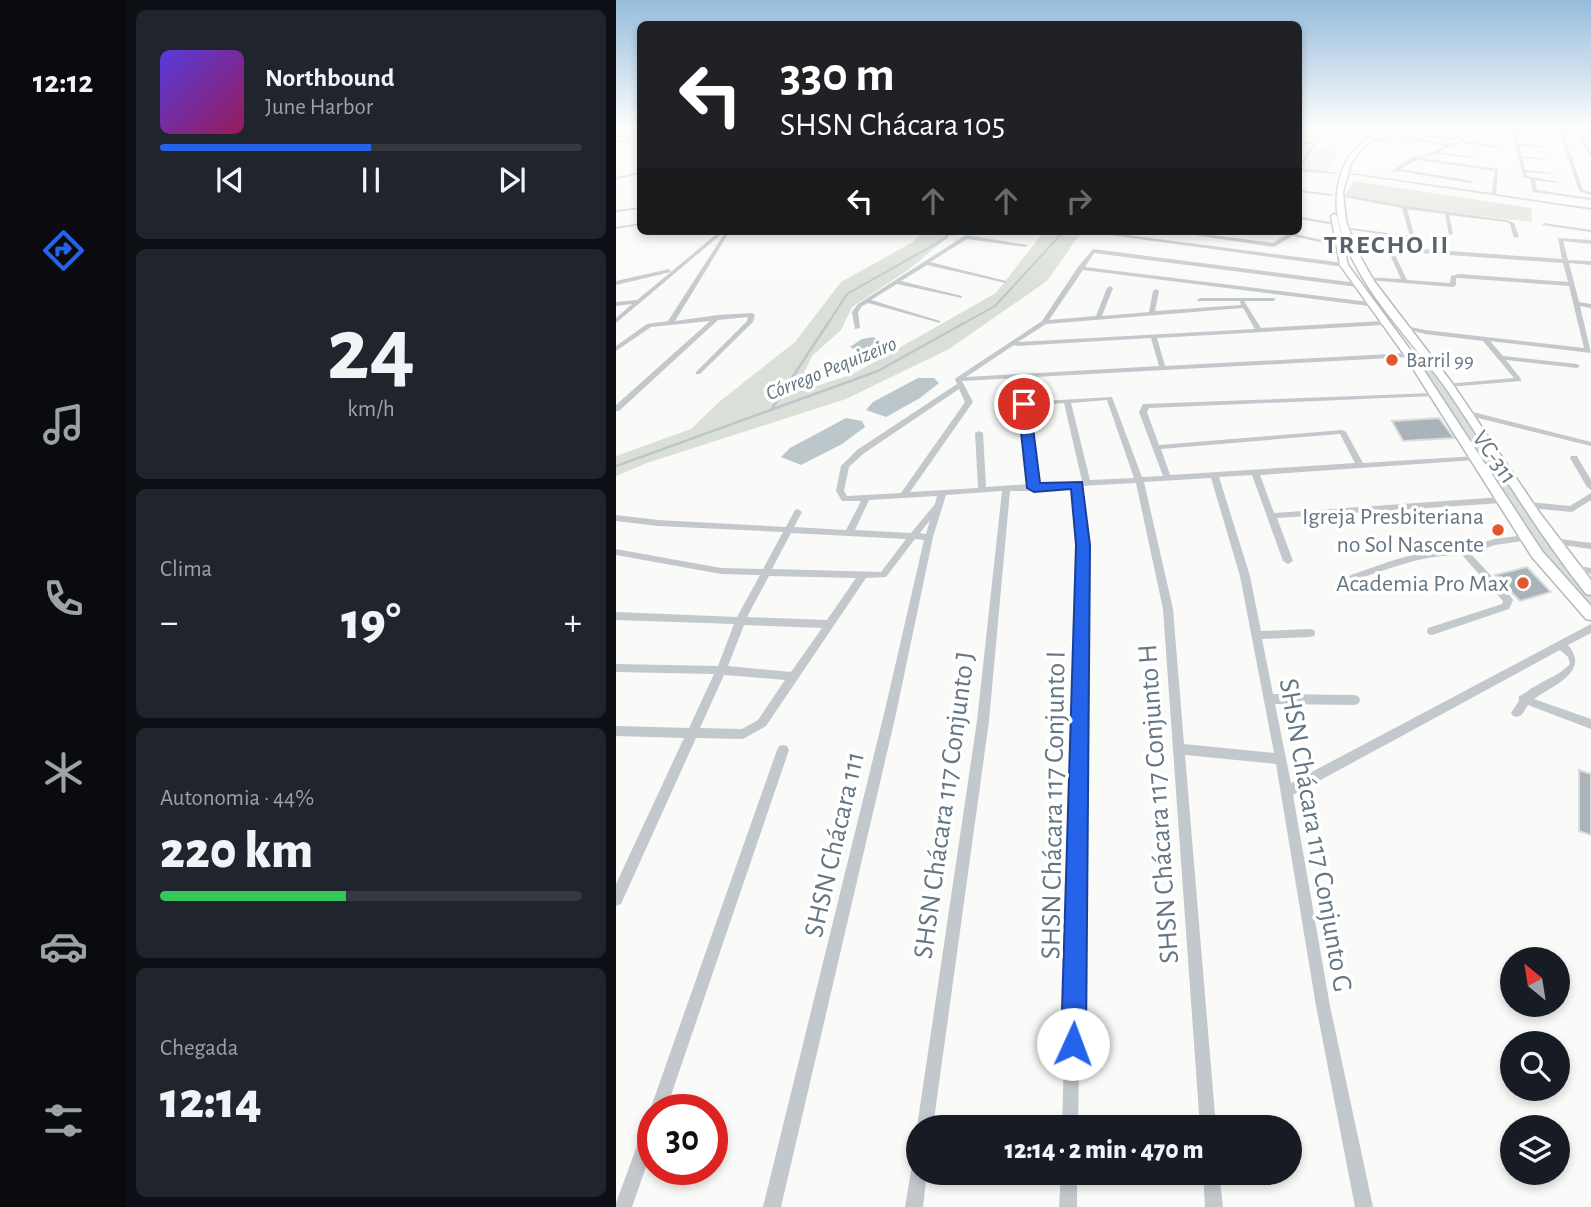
<!DOCTYPE html>
<html lang="pt">
<meta charset="utf-8">
<style>
:root{--surface:#171b24;--page:#20242c;--text:#f1f3f6;--muted:#9ea1a6;--line:#363941;--accent:#2563eb}
body{margin:0;font-family:"Alegreya Sans",sans-serif;background:var(--page);color:var(--text);height:100vh;display:flex;flex-direction:column;font-size:26px;white-space:nowrap}
*{box-sizing:border-box;margin:0}
p{font-size:23px;color:var(--muted)}
.icon{flex:none;width:38px;height:38px;fill:none;stroke:currentColor;stroke-width:2;stroke-linecap:round;stroke-linejoin:round}
.map{position:relative;flex:1;overflow:hidden}
.side{display:flex;flex-direction:column;gap:10px;padding:10px;background:#0d0f14;width:490px}
.side>*{flex:none}
.banner{position:absolute;left:21px;top:21px;width:665px;height:214px;border-radius:10px;box-shadow:0 4px 10px #0003;background:#202124;color:#fff;overflow:hidden}
.needle{width:46px;rotate:330deg}
.controls{position:absolute;left:884px;top:947px;display:grid;gap:14px}
.controls a{display:grid;place-items:center;width:70px;height:70px;border-radius:50%;background:var(--surface);box-shadow:0 4px 10px #0003;font-size:35px}
.speed{position:absolute;left:21px;top:1094px;display:flex;gap:14px;font-size:35px;font-weight:700;text-align:center}
.speed>*{display:grid;place-content:center;width:91px;height:91px;border-radius:50%;background:var(--surface);box-shadow:0 4px 10px #0003;line-height:1}
.speed .limit{border:10px solid #d22;background:#fff;color:#111}
.pin{position:absolute;display:grid;place-items:center;width:60px;height:60px;color:#fff;margin:-30px;border:4px solid #fff;border-radius:50%;box-shadow:0 2px 7px #0007}
.me{position:absolute;width:77px;margin:-38px;rotate:2deg;stroke-linejoin:round;filter:drop-shadow(0 0 5px #0008)}
.turn{display:flex;align-items:center;gap:24px;height:147px;padding:0 28px;font-size:32px}
.turn .icon{width:91px;height:91px;stroke-width:2.5}
.turn b{display:block;font-size:49px;line-height:60px}
.lanes{display:flex;align-items:center;height:66px;padding:0 28px;background:#0003;justify-content:center;gap:35px;direction:ltr}
.lanes .off{opacity:.35}
.big{font-size:52px;font-weight:800;line-height:1.1}
.side .card{flex:1;display:flex;flex-direction:column;justify-content:center;gap:10px;min-width:0;padding:0 24px;border-radius:10px;background:var(--page)}
.side .dial{align-items:center;gap:0}
.dial b{font-size:91px;line-height:1}
.song{display:flex;align-items:center;gap:21px}
.cover{width:84px;height:84px;border-radius:10px;background:linear-gradient(135deg,hsl(250 70% 55%),hsl(330 70% 35%))}
.played{height:7px;border-radius:4px;background:linear-gradient(90deg,var(--accent) 50%,var(--line) 50%)}
.keys{display:flex;justify-content:space-around;direction:ltr}
.heat{display:flex;justify-content:space-between;align-items:center;font-size:38px;direction:ltr}
.charge{height:10px;border-radius:5px;background:linear-gradient(90deg,#34c759 44%,var(--line) 0)}
.trip{position:absolute;left:290px;top:1115px;width:396px;height:70px;border-radius:35px;background:var(--surface);box-shadow:0 4px 10px #0003;font-weight:800;line-height:70px;text-align:center}
main{display:flex;flex:1;min-height:0}
.tab-bar{display:flex;flex-direction:column;width:126px;justify-content:space-around;align-items:center;background:#090b0e;color:var(--muted)}
.tab-bar .icon{width:49px;height:49px}
.tab-bar .selected{color:var(--accent)}
.tab-bar b{font-size:32px;color:var(--text)}
.map>svg:first-child{display:block}
.built{fill:#e8e9e9}
.green{fill:#dadfd7}
.water{fill:#bbc7cb}
.lines{fill:none;stroke-linecap:round;stroke-linejoin:round}
.stream-far1{stroke:#bbc7cb;stroke-width:2}
.stream{stroke:#bbc7cb;stroke-width:2.5}
.building{fill:#aab3b9;stroke:#dcdcda;stroke-width:2}
.secondary-casing{stroke:#b3babf;stroke-width:3}
.street{fill:#c3c8cc;fill-rule:evenodd}
.secondary{fill:#fff;fill-rule:evenodd}
.route{fill:#2563eb;stroke:#184099;stroke-width:2}
.poi-dot{fill:#e4572e;stroke:#fff;stroke-width:2.5}
.labels{text-anchor:middle;stroke-width:7;stroke-linejoin:round;paint-order:stroke}
.far-poi-label{font-size:21px;fill:#657683;stroke:#fff;text-anchor:start}
.far-water-label{font-size:21px;font-style:italic;fill:#60757c;stroke:#fff}
.street-label{font-size:24px;fill:#657683;stroke:#fff}
.poi-label{font-size:24px;fill:#657683;stroke:#fff;text-anchor:end}
.far-district-label{font-size:26px;font-weight:bold;letter-spacing:2px;fill:#57646e;stroke:#fff}
.near-street-label{font-size:28px;fill:#657683;stroke:#fff}
</style>
<main>
<nav class="tab-bar">
<b>12:12</b>
<svg class="icon selected" aria-label="directions" viewBox="0 0 24 24"><path d="M12 3l9 9-9 9-9-9zM9 14v-3h6M13 9l2 2-2 2"/></svg>
<svg class="icon" aria-label="music" viewBox="0 0 24 24"><path d="M9 18V5l10-2v13"/><circle cx="6" cy="18" r="3"/><circle cx="16" cy="16" r="3"/></svg>
<svg class="icon" aria-label="phone" viewBox="0 0 24 24"><path d="M5 4h4l2 5-3 2q2 4 5 5l2-3 5 2v4C11 20 4 13 5 4z"/></svg>
<svg class="icon" aria-label="climate" viewBox="0 0 24 24"><path d="M12 3v18M4 7l16 10M4 17L20 7"/></svg>
<svg class="icon" aria-label="car" viewBox="0 0 24 24"><path d="M5 17H2v-5l4-1 3-4h7l3 4 3 1v5h-3M9 17h6M6 11h13"/><circle cx="7" cy="17" r="2"/><circle cx="17" cy="17" r="2"/></svg>
<svg class="icon" aria-label="filters" viewBox="0 0 24 24"><path d="M4 7h16M4 17h16"/><circle cx="9" cy="7" r="2"/><circle cx="15" cy="17" r="2"/></svg>
</nav>
<section class="side">
<div class="card">
<div class="song"><i class="cover"></i><div><b>Northbound</b><p>June Harbor</p></div></div>
<div class="played"></div>
<div class="keys"><svg class="icon" aria-label="previous" viewBox="0 0 24 24"><path d="M18 5L8 12l10 7zM5 5v14"/></svg><svg class="icon" aria-label="pause" viewBox="0 0 24 24"><path d="M8 5v14M16 5v14"/></svg><svg class="icon" aria-label="next" viewBox="0 0 24 24"><path d="M6 5l10 7-10 7zM19 5v14"/></svg></div>
</div>
<div class="card dial"><b>24</b><p>km/h</p></div>
<div class="card"><p>Clima</p>
<div class="heat"><a>−</a><b class="big">19°</b><a>+</a></div>
</div>
<div class="card"><p>Autonomia · 44%</p><b class="big">220 km</b><div class="charge"></div></div>
<div class="card"><p>Chegada</p><b class="big">12:14</b></div>
</section>
<div class="map">
<svg width="975" height="1207" viewBox="0 0 975 1207">
<rect width="100%" height="100%" fill="#fafaf8"/>
<path class="built" d="M700 149 722 151 710 171 686 168Z"/>
<g class="green">
<path d="M737 181 915 208 916 222 788 207 729 195Z"/>
<path d="M309 231H339L292 270 236 307 225 330 196 356 187 375 198 387 237 374 380 293 426 234 432 231H472L462 237 431 281 333 349 230 399 31 463 0 476V456L75 429 103 402 179 342 225 282 295 243Z"/>
<path d="M800 359H809L921 527 975 596V610L925 551Z"/>
</g>
<g class="water">
<path d="M257 337 275 346 276 350 257 358 234 347 246 339Z"/>
<path d="M302 378H318L323 383 304 398 270 417 250 410 257 402Z"/>
<path d="M230 418 246 421 249 427 226 444 185 465 165 457 174 448Z"/>
</g>
<g class="lines">
<g class="stream-far1">
<path d="M211 325 231 294 330 238 333 231"/>
<path d="M345 325 379 306 448 231"/>
</g>
<g class="stream">
<path d="M155 410 212 323"/>
<path d="M0 466 262 371 348 323"/>
</g>
</g>
<g class="building">
<path d="M823 418 838 438 787 441 776 421Z"/>
<path d="M911 567 935 592 904 601 879 575Z"/>
<path d="M963 770 975 774V835L963 831Z"/>
</g>
<g class="lines">
<defs>
<g id="secondary">
<path d="M848 128H854L855 134 835 145 778 135 755 141 744 151 735 164 727 192 730 221 741 251 758 281 836 383 923 512 975 580V595L970 594C918 528 876 456 829 387 792 335 739 287 723 223 717 198 722 167 740 148 761 127 790 132 815 137 822 139 830 142 836 140 841 139 846 135 850 132Z"/>
<path d="M718 214 721 216 732 265 798 355 926 551 975 606V620L970 619 916 557 789 356 724 265 715 216Z"/>
</g>
</defs>
<use href="#secondary" class="secondary-casing"/>
<g class="street">
<path d="M708 128H712L685 168 722 173 720 174 682 171V166L697 145 682 143V141L698 143 702 138 682 135V133L703 136Z"/>
<path d="M869 128H875L853 134 851 133Z"/>
<path d="M896 128H900L903 143 929 147 927 148 904 145 906 156 931 159 929 160 907 158 909 170 936 173 934 174 910 172 911 176 943 182 941 183 919 180 921 190 974 198 975 200 917 192 914 179 907 177Z"/>
<path d="M910 128H914L916 139 913 138Z"/>
<path d="M924 128 975 133V135L965 134 975 152V157L961 133 947 132 967 190 975 193V195L963 191 943 131Z"/>
<path d="M0 132H24V134L10 142H0V140H8L19 134H0Z"/>
<path d="M840 140 882 146 884 147 882 148 839 142Z"/>
<path d="M835 142 836 144 824 152 861 157 859 158 820 154 806 158 882 169 880 194 975 208V210L726 173 728 172 876 193 879 171 801 160 784 169 857 181 855 183 781 171 778 173 776 172 784 165 795 159 794 157C808 158 823 150 835 142Z"/>
<path d="M24 172V174L0 179V177Z"/>
<path d="M682 190 716 194 718 195 716 196 682 192Z"/>
<path d="M682 193 685 194 684 213 682 214Z"/>
<path d="M725 194 788 206 891 220 898 223 903 237 898 238 894 224 890 222 833 215 837 234 833 235 829 214 791 209 799 239 729 229 727 227 794 236 786 208 723 196Z"/>
<path d="M24 207V209L0 212V210Z"/>
<path d="M682 216 719 223 721 224 719 225 682 219Z"/>
<path d="M24 223V225L0 229V227Z"/>
<path d="M928 223 975 230V232L926 225Z"/>
<path d="M104 231H109L0 323V318L16 304 0 306V302L21 300 55 272 0 285V281L53 269 55 272Z"/>
<path d="M110 231H114L59 321 102 315 136 313 139 315 137 322 84 374H80V372L131 321 132 317 102 320 3 411H0V405L94 321 35 327 0 351V346L31 324 52 321Z"/>
<path d="M552 231H565L657 243 670 235 656 231H665L725 244 722 246 676 236 658 247Z"/>
<path d="M488 232 728 263 731 265 728 267 486 234Z"/>
<path d="M350 235 412 245 409 247 351 239 314 262 390 281V283L311 265 285 281 346 296V298L281 284 255 300 324 321V323L252 303 246 306 242 312 244 328 239 329 236 312 242 304Z"/>
<path d="M942 238 975 240V244L947 241 952 260 975 261V265L953 263 963 302 975 304V308L964 306 975 353 874 341 887 356 961 364 964 366 961 368 890 360 905 379V381L832 387 829 385 830 384 898 378 867 341 809 334 785 327V325L809 330 968 348 953 286 843 278H840V285L837 287 751 280 748 278 749 277 785 279 772 250 735 248 732 246 735 244 946 259ZM777 251 947 263 952 282 843 274 835 276 834 283 791 280Z"/>
<path d="M477 249 741 283 744 285 741 287 478 253 469 267 753 302 756 304 753 306 467 270 433 320 480 316 491 288 494 286 497 288 486 316 533 312 537 291 540 289 543 291 539 311 625 305 624 301H582L581 300 584 298H659V300L657 301H628L645 328 767 321 770 323 767 325 541 338 549 366 793 353 796 355 793 357 346 381 357 402 294 492 362 488 359 433 363 431 367 433 370 487 414 484 404 404 408 402 496 397 526 477 547 476 523 412 527 404 819 393V395L817 396 533 408 531 412 543 445 726 430 730 432 747 463 860 456 864 458 860 460 644 475 658 513 886 497 890 500 886 503 661 518 677 561 672 564 667 561 636 475 603 477 634 576 645 631 694 629 698 630 699 633 698 636 694 637 646 639 657 694 739 695 743 697 744 700 743 703 739 705 659 704 675 783 975 624V633L952 645C975 672 937 685 918 699L975 719V729L912 705C908 711 906 719 897 716L895 713 903 701V696C909 694 912 690 918 687 930 679 944 675 954 664L952 657 944 650 677 795 714 1006 757 1207H739L700 1006 660 764 569 755 600 1127H584L547 609 520 483 465 486 472 568 462 1127H446L462 568 457 487 418 491H394L373 721 317 1127H303V1131L301 1127 361 721 386 491 330 495 317 537 280 714 165 1207H147L268 714 308 540 299 539 270 577 250 578 150 726 127 739 80 738 5 904 0 906V884L68 738 0 736V726L73 728 98 674 0 672V664L102 666 118 624 0 620V612L121 617 144 575 105 574 0 555V549L105 568 147 569 167 532 42 526 0 521V515L42 520 170 527 179 510 182 509 186 512 178 527 230 530 245 501H226L220 491 225 466 241 450 341 384 339 379 340 378 426 321 462 267ZM627 308 639 329 402 342 430 324ZM535 338 543 366 350 377 398 345 401 346ZM343 389 349 402 285 493 231 496 228 491 233 467 247 454ZM491 400 518 478 474 480 455 403ZM448 403 466 481 422 484 412 406ZM724 434 739 463 554 475 545 449ZM595 478 624 576 658 753 568 744 557 609 528 482ZM321 496 319 504 295 533 239 530 253 500ZM314 520 310 534 304 533ZM175 533 290 539 265 572 156 569ZM153 576 240 578 211 620 131 617ZM128 625 206 628 175 672 112 666ZM108 675 169 680 142 720 126 729 84 728Z"/>
<path d="M846 410H849L975 442V446L846 414Z"/>
<path d="M955 456H961L962 458 975 480V490L971 487 954 458Z"/>
<path d="M975 493V500L956 512 913 508 909 505 913 502 954 506Z"/>
<path d="M910 535 914 538 913 540 879 545 854 553 895 597 897 600 893 609 816 635 812 634 811 631 812 628 886 604 887 601 846 555C807 554 774 569 738 580L733 577 735 575 775 561 806 552 834 549H848L878 539Z"/>
<path d="M936 538 975 543V549L933 543 932 541Z"/>
<path d="M957 565 975 568V574L954 570 952 568Z"/>
<path d="M167 745 171 746 173 750 50 1110H37V1116L34 1110 161 750 163 746Z"/>
<path d="M37 1116V1147L16 1207H0V1203L29 1124 31 1118Z"/>
<path d="M303 1163V1172H311L307 1207H289L295 1171 297 1165Z"/>
<path d="M445 1172H461V1207H443Z"/>
<path d="M587 1172H603L607 1207H589Z"/>
</g>
<use href="#secondary" class="secondary"/>
</g>
<linearGradient id="sky" x2="0" y2="1"><stop stop-color="#96bcdc"/><stop offset="0.43" stop-color="#fdfdfc"/><stop offset="1" stop-color="#fdfdfc" stop-opacity="0"/></linearGradient>
<rect width="975" height="297" fill="url(#sky)"/>
<path class="route" d="M408 401 414 404 424 483 466 482 474 545 470 1044 466 1053 457 1056 448 1053 445 1044 460 545 455 489 418 492 411 488 402 404Z"/>
<g class="poi-dot">
<circle cx="776" cy="360" r="7"/>
<circle cx="882" cy="530" r="7"/>
<circle cx="907" cy="583" r="7"/>
</g>
<g class="labels">
<g class="far-poi-label">
<text x="790" y="367">Barril 99</text>
</g>
<g class="far-water-label">
<text transform="translate(215 368) rotate(-22)" y="7">Córrego Pequizeiro</text>
</g>
<g class="street-label">
<text transform="translate(879 457) rotate(55)" y="8">VC-311</text>
</g>
<g class="poi-label">
<text x="868" y="524">Igreja Presbiteriana<tspan x="868" dy="28">no Sol Nascente</tspan></text>
<text x="893" y="591">Academia Pro Max</text>
</g>
<g class="far-district-label">
<text x="771" y="253">TRECHO II</text>
</g>
<g class="near-street-label">
<text transform="translate(541 804) rotate(-94)" y="10">SHSN Chácara 117 Conjunto H</text>
<text transform="translate(327 805) rotate(-82)" y="10">SHSN Chácara 117 Conjunto J</text>
<text transform="translate(436 805) rotate(-89)" y="10">SHSN Chácara 117 Conjunto I</text>
<text transform="translate(701 835) rotate(80)" y="10">SHSN Chácara 117 Conjunto G</text>
<text transform="translate(217 844) rotate(-77)" y="10">SHSN Chácara 111</text>
</g>
</g>
</svg>
<div class="controls">
<a><svg class="needle" viewBox="-14 -14 28 28"><path d="M0-13l5 13h-10z" fill="#e53935"/><path d="M0 13l5-13h-10z" fill="#9ea1a6"/></svg></a>
<a><svg class="icon" aria-label="search" viewBox="0 0 24 24"><circle cx="10" cy="10" r="6"/><path d="M15 15l6 6"/></svg></a>
<a><svg class="icon" aria-label="layers" viewBox="0 0 24 24"><path d="M12 4l9 5-9 5-9-5zM3 14l9 5 9-5"/></svg></a>
</div>
<div class="speed"><div class="limit">30</div></div>
<div class="pin" style="left:408px;top:404px;background:#d93025"><svg class="icon" aria-label="arrive" viewBox="0 0 24 24"><path d="M6 21V4h12l-3 4 3 4H6"/></svg></div>
<svg class="me" style="left:457px;top:1044px" viewBox="-20 -20 40 40"><circle r="19" fill="#fff"/><path d="M0-13L10 11 0 6-10 11z" fill="#2563eb"/></svg>
<div class="trip">12:14 · 2 min · 470 m</div>
<div class="banner">
<div class="turn"><svg class="icon" aria-label="left" viewBox="0 0 24 24"><path d="M17 20v-9H6M10 6l-5 5 5 5"/></svg><div><b>330 m</b>SHSN Chácara 105</div></div>
<div class="lanes"><svg class="icon" aria-label="left" viewBox="0 0 24 24"><path d="M17 20v-9H6M10 6l-5 5 5 5"/></svg><svg class="icon off" aria-label="ahead" viewBox="0 0 24 24"><path d="M12 20V5M6 11l6-6 6 6"/></svg><svg class="icon off" aria-label="ahead" viewBox="0 0 24 24"><path d="M12 20V5M6 11l6-6 6 6"/></svg><svg class="icon off" aria-label="right" viewBox="0 0 24 24"><path d="M7 20v-9h11M14 6l5 5-5 5"/></svg></div>
</div>
</div>
</main>
